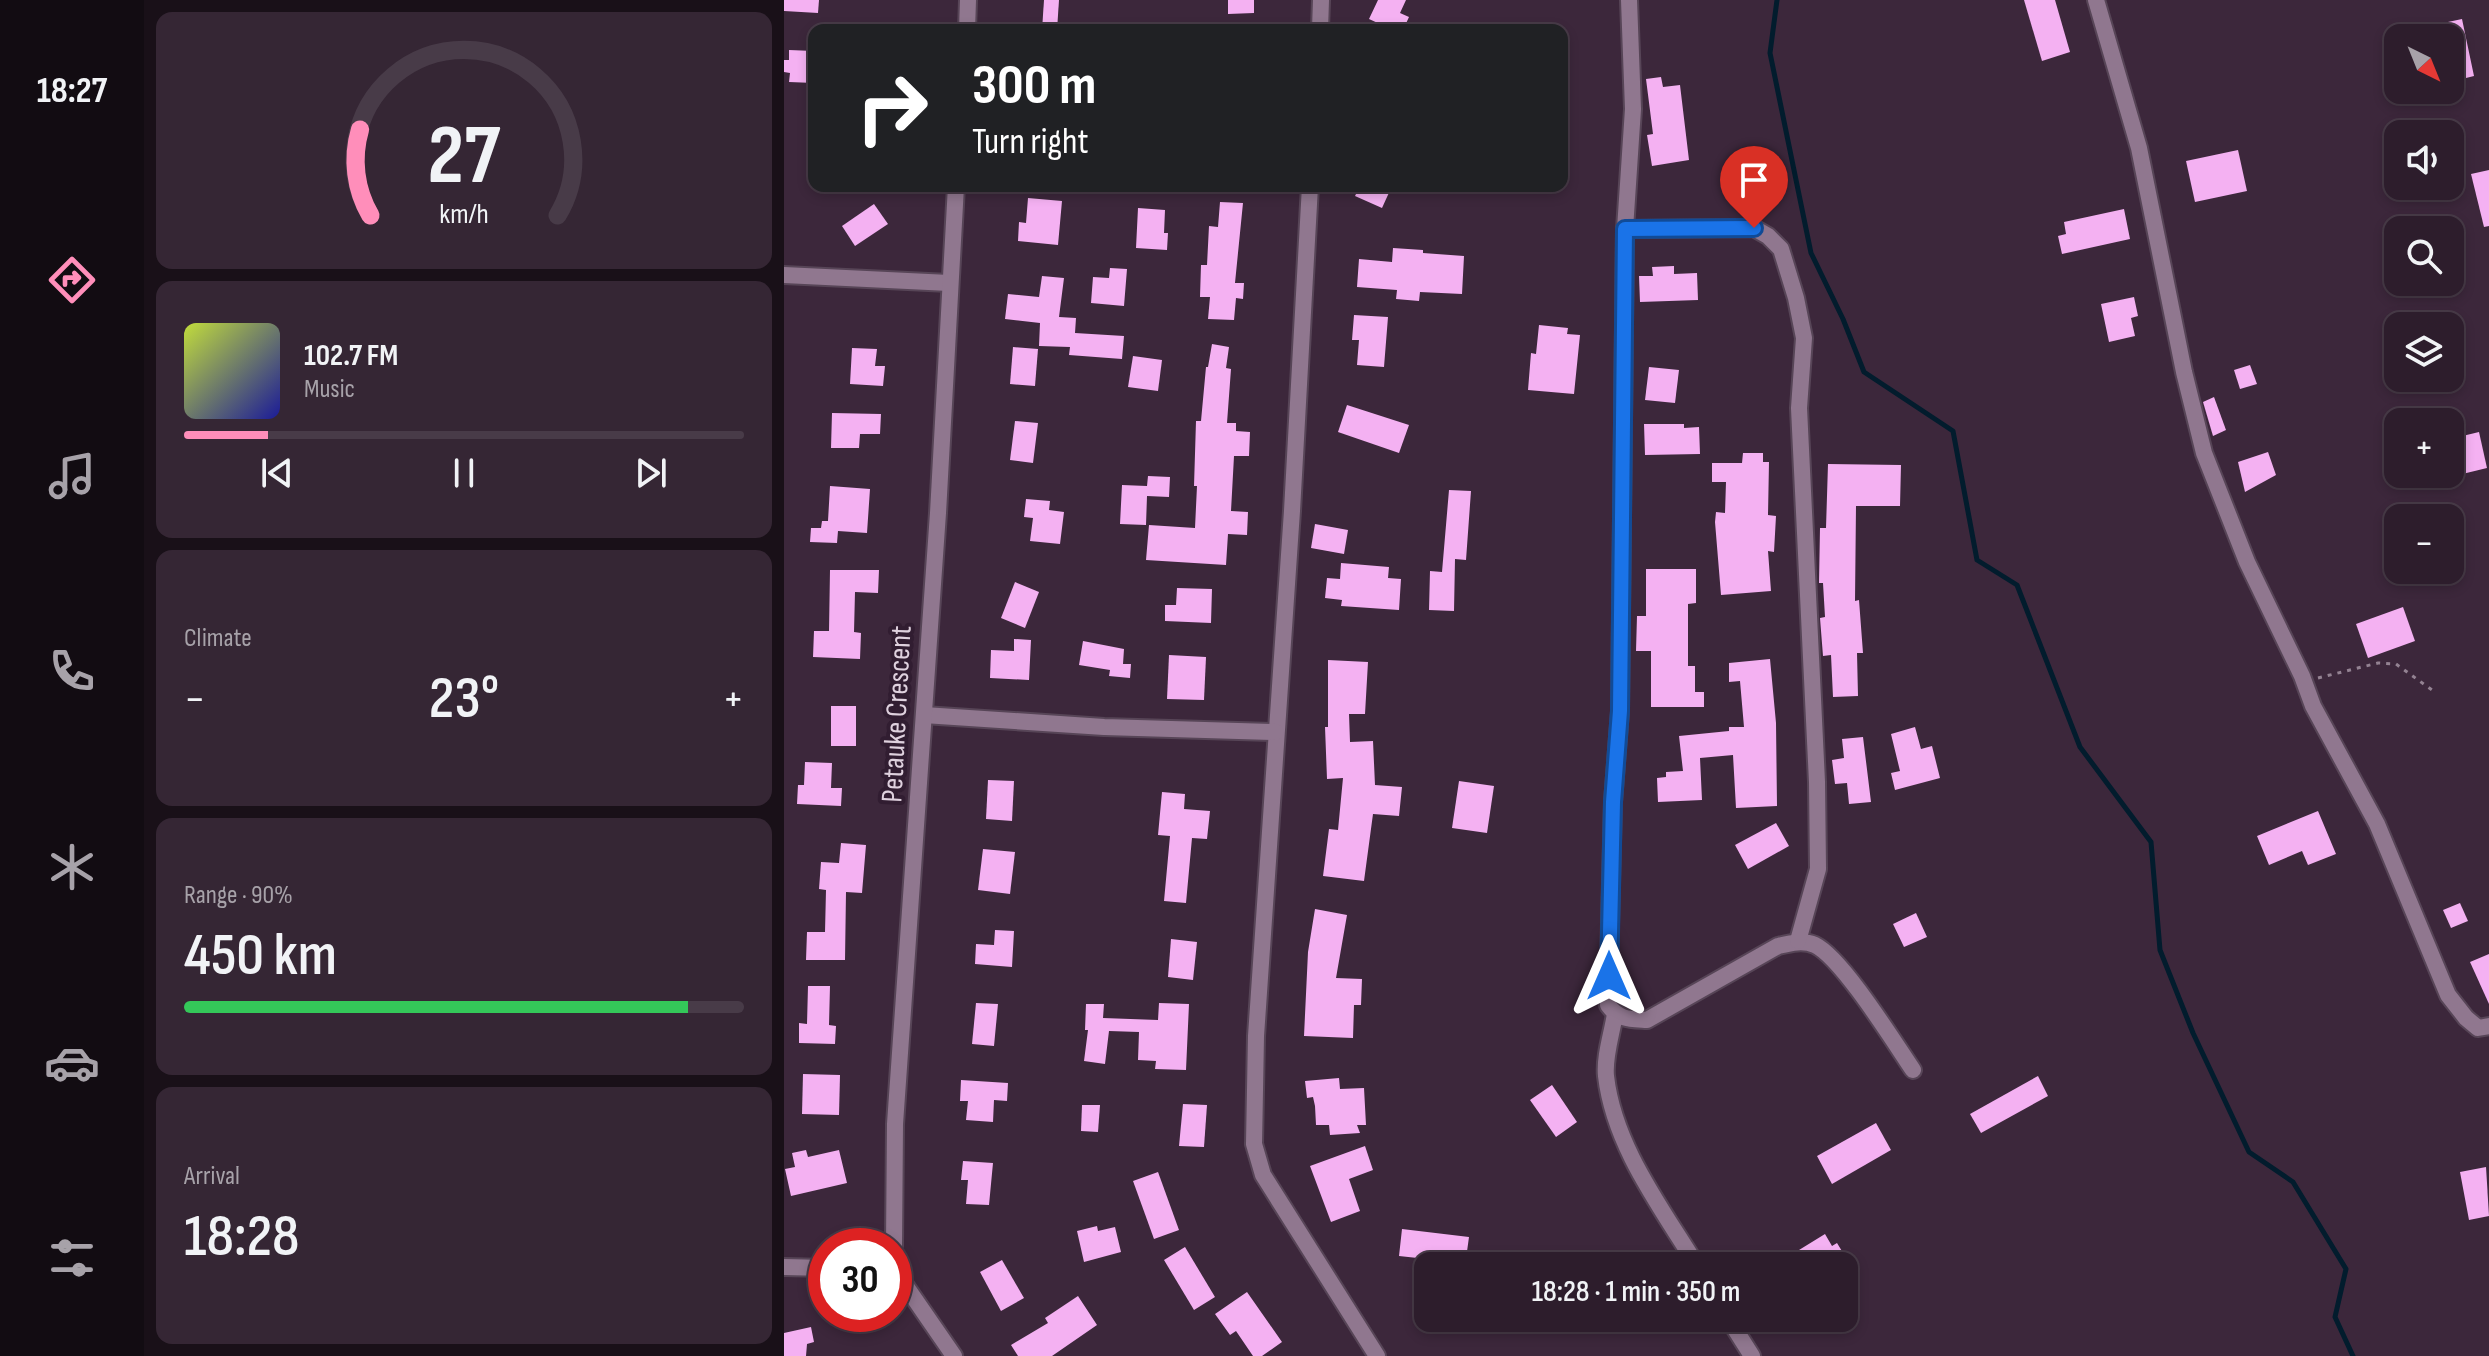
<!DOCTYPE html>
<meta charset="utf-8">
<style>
:root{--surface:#2d1d2c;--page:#352634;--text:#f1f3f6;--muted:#a7a2a9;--line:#483b48;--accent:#ff8eba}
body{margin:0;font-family:"Sofia Sans Condensed",sans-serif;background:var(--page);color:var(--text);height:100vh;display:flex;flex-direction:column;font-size:30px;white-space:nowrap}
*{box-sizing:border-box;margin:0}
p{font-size:26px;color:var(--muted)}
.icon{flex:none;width:44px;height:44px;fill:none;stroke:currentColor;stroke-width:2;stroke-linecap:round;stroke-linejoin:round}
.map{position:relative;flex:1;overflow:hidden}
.sheet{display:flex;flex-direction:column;gap:12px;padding:12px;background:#191018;width:640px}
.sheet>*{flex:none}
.guide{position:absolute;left:24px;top:24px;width:760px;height:168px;border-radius:16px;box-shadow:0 4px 12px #0003,0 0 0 2px var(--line);background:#202124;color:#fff;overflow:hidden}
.needle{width:52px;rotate:137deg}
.buttons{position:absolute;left:1600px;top:24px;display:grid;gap:16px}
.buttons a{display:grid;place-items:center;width:80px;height:80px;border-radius:16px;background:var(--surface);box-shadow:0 4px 12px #0003,0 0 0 2px var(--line);font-size:40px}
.speed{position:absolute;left:24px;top:1228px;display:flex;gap:16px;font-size:40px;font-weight:700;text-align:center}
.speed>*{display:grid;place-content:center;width:104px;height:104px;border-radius:50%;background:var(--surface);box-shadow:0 4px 12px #0003,0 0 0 2px var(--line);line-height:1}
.speed .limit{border:12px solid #d22;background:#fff;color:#111}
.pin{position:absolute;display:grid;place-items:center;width:68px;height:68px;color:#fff;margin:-82px -34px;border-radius:50% 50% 50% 0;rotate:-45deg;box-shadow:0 0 8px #0007}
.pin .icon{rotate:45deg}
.me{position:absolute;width:88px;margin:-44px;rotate:0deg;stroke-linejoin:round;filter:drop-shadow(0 0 6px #0008)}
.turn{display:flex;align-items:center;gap:28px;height:168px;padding:0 32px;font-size:36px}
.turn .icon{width:104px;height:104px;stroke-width:2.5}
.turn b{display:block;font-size:56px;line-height:68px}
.big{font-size:60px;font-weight:600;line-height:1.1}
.sheet .widget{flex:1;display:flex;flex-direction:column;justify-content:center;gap:12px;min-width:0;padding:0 28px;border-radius:16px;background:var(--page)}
.sheet .dial{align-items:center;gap:0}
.dial svg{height:208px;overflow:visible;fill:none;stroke:var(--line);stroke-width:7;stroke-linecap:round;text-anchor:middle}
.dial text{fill:var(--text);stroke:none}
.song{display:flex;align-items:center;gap:24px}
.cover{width:96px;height:96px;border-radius:12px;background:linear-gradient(135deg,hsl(70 70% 55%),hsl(240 70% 35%))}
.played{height:8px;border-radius:4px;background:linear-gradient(90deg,var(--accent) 15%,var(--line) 15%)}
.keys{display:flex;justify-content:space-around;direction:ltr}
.heat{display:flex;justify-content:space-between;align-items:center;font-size:44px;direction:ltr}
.charge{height:12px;border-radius:6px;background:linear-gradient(90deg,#34c759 90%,var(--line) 0)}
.trip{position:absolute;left:630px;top:1252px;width:444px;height:80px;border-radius:16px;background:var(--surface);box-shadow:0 4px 12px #0003,0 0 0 2px var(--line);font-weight:600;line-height:80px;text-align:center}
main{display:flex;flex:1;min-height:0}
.tab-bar{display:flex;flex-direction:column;width:144px;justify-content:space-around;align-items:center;background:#120c12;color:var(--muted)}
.tab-bar .icon{width:56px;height:56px}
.tab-bar .active{color:var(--accent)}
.tab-bar b{font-size:36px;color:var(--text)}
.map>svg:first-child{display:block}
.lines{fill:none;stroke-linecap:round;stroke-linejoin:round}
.stream{stroke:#021c2d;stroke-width:5}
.building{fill:#f4b1f2}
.minor-casing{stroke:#574557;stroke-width:20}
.path{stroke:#938292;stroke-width:3;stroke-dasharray:4 6;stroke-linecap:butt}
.minor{stroke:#90778f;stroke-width:16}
.route-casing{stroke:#114b97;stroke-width:20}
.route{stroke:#1a73e8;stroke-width:14}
.labels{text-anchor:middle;stroke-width:8;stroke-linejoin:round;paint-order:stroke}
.street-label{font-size:30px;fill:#dfd1de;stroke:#311d31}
</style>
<main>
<nav class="tab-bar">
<b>18:27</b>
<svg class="icon active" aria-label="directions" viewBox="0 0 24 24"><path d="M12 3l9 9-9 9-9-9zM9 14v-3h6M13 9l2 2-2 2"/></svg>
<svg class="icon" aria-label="music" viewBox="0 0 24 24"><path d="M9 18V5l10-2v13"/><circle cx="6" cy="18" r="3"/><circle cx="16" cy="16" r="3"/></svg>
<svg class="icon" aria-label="phone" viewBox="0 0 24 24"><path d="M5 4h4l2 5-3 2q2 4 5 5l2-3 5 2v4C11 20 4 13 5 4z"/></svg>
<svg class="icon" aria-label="climate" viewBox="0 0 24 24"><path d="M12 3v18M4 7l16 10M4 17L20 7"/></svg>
<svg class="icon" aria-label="car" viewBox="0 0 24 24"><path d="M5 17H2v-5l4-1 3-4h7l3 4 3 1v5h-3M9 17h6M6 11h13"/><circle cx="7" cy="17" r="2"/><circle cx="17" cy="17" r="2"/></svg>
<svg class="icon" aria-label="filters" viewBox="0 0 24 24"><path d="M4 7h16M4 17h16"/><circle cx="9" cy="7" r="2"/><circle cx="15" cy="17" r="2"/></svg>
</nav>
<section class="sheet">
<div class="widget dial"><svg viewBox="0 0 100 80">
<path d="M14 69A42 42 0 1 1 86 69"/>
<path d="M14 69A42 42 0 0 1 10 36" stroke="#ff8eba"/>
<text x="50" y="56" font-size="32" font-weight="700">27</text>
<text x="50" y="72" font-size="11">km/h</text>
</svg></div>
<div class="widget">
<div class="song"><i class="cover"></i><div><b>102.7 FM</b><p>Music</p></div></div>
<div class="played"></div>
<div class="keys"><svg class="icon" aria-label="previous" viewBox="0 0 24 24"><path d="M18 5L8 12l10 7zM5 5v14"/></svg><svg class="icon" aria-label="pause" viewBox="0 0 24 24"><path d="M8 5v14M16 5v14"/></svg><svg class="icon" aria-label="next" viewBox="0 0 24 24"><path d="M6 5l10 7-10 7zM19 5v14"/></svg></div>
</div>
<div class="widget"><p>Climate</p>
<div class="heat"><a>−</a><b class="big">23°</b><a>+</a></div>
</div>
<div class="widget"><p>Range · 90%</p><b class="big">450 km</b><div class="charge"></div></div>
<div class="widget"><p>Arrival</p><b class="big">18:28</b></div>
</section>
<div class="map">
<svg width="1705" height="1356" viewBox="0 0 1705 1356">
<rect width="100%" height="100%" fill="#3c273b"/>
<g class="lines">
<path class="stream" d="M993 0 986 53 1027 253 1059 319 1080 372 1169 431 1193 560 1233 585 1296 747 1367 842 1376 950 1409 1033 1465 1152 1509 1182 1562 1269 1551 1317 1569 1356"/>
</g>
<g class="building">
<path d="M0 0H35L34 13 0 11Z"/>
<path d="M260 0H275L273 30H258Z"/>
<path d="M444 0H470V13L444 14Z"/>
<path d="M594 0H622L616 13 625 17 619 30H609L585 19Z"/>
<path d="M1240 0H1271L1286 52 1258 61Z"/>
<path d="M1678 19 1690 76 1666 82V38H1617V32Z"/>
<path d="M5 50 30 51V83L5 82 6 73 0 72V60H5Z"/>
<path d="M877 77 879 87 896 85 905 160 868 166 863 135 869 134 862 79Z"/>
<path d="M1454 150 1463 191 1411 202 1402 161Z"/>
<path d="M1705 170V226L1700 227 1687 174Z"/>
<path d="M576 186H608L598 208 571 196Z"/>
<path d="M244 198 278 201 274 245 234 241 235 222 242 223Z"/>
<path d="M436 202 459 203 451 283H460L459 299 452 298 450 320 424 319 426 297H416L417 265H423L425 226 434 227Z"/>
<path d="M90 204 104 224 71 246 58 226Z"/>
<path d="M354 208 381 210 380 233H384L383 250 352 248Z"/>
<path d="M1340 209 1346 239 1278 254 1274 236 1282 234 1280 222Z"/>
<path d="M609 248 639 250V253L680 256 678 294 636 292 635 301 612 299 613 290 573 287 575 259 608 262Z"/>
<path d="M890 266V274L913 273 914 300 856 302 855 276H869L868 267Z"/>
<path d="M326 268 343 269 340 306 307 303 309 277 325 278Z"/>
<path d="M258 276 280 278 275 317 292 318 291 333 340 336 338 359 285 355 286 347 255 346 256 323 221 319 224 294 255 297Z"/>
<path d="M1350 297 1354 316 1347 318 1351 336 1325 342 1317 304Z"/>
<path d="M570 315 604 317 600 367 573 365 575 340H568Z"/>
<path d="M755 325 784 328 783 334 796 335 790 394 744 390 747 353 752 354Z"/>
<path d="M428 344 445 347 442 368 447 369 443 423H452V431L466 432 465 456H450L447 511 464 512 463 535 444 534 442 565 362 560 365 525 411 528 413 486H410L412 421H417L422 367H424Z"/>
<path d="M229 347 254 349 251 386 226 384Z"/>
<path d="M68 348 93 349 91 366H101L99 386 66 384Z"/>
<path d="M349 356 378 360 374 391 344 387Z"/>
<path d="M1466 365 1473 384 1456 389 1450 370Z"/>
<path d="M865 367 895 370 891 403 861 400Z"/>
<path d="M1430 397 1442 430 1429 436 1419 402Z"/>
<path d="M563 405 625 425 615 453 554 432Z"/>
<path d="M48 413 97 414 96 434H76L75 448H47Z"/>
<path d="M231 421 254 423 249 463 226 460Z"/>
<path d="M860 424H900V428L915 427 916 454 861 455Z"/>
<path d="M1695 432 1703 468 1666 477V439Z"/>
<path d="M1484 452 1492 475 1461 492 1454 462Z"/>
<path d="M959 453H979V462H985L984 515 992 516 990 552 984 551 987 591 937 595 931 522 932 512 941 513 942 482H928V463H958Z"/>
<path d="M1044 464 1117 465 1116 506H1072L1071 601 1075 600 1079 653H1073L1074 696 1049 697 1047 655 1039 656 1036 618 1041 617 1039 583H1035L1036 528H1042Z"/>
<path d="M364 476 386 477 385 497 363 496 362 525 336 524 338 485 363 486Z"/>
<path d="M46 486 86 489 83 533 54 531 53 543 26 542 27 528H37L38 521H44Z"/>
<path d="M665 490 687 491 682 560 671 559 670 611 645 610 646 571 658 572Z"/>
<path d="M242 499 266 501 265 510 280 512 276 544 246 541 249 518 240 517Z"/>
<path d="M531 524 564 530 560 554 527 548Z"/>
<path d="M557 563 605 567 604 578 617 579 615 610 557 606 558 600 541 598 543 578 556 579Z"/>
<path d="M862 569H912V603L904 604V666H911V692H920V707H867V651H852L853 616H862Z"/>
<path d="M46 570H95L94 593 71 592 70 632 77 633 76 659 29 657 30 631H45Z"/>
<path d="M231 582 255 592 241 628 217 618Z"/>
<path d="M393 588 428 589 427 623 381 621V605H392Z"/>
<path d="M1619 607 1631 641 1584 658 1572 624Z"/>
<path d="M230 639 247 640 245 680 206 678 207 650 230 651Z"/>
<path d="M299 641 340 649 339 664H347L346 678 325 676 326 670 295 665Z"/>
<path d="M385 655 422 657 420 700 383 699Z"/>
<path d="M986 659 992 723 993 806 952 808 949 755 916 758 918 800 874 802 873 778 882 777V772L899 771 895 736 945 731V727H960L956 681 945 682V663Z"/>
<path d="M544 660 584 662 581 714H565L566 742 589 741 591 785 618 787 615 816 589 814 580 881 539 876 545 829 554 830 559 778 543 779 541 727H544Z"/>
<rect x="47" y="706" width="25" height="40"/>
<path d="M1131 727 1137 749 1148 746 1156 778 1111 790 1107 773 1116 771 1107 734Z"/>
<path d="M1079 737 1087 802 1065 804 1063 783 1051 784 1048 760 1060 758 1058 739Z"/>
<path d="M21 762 48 763 47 788H58L57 806 13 804 14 785H20Z"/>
<path d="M204 780 230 781 228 821 202 819Z"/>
<path d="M675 781 710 786 703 833 668 828Z"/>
<path d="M378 792 401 794 400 809 426 811 423 839 408 838 402 903 380 901 386 836 374 835Z"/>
<path d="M1534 811 1552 854 1524 865 1518 851 1485 865 1473 836Z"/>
<path d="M992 823 1005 846 964 869 951 845Z"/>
<path d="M57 843 82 845 78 893 62 892 61 960H22L23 932H41L42 890 35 889 37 862 55 863Z"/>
<path d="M199 849 231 852 226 894 194 890Z"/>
<path d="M1676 903 1684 921 1667 928 1659 910Z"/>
<path d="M531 909 563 915 552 978 578 979 577 1005H570L569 1038 520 1036 524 952Z"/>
<path d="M1132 913 1143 937 1120 947 1109 924Z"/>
<path d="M211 930 230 931 228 967 191 964 192 944 210 945Z"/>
<path d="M387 939 413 942 409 980 384 977Z"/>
<path d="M1705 954V1004L1686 962Z"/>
<path d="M24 986H46L45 1025 52 1026 51 1044 15 1043V1023L23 1024Z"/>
<path d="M192 1003 214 1004 210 1046 188 1044Z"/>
<path d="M375 1003 405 1004 402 1070 371 1069 372 1061 354 1060 355 1032 325 1031 321 1064 300 1061 304 1030H301L302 1004H320L319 1018 374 1020Z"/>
<path d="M19 1074 56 1075 55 1115 18 1114Z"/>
<path d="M1254 1076 1264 1096 1197 1133 1186 1114Z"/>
<path d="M555 1078 556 1089 580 1088 582 1125H573L576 1133 546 1135 545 1125H532L531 1106 529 1097 523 1098 521 1081Z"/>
<path d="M177 1080 224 1083 223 1101 210 1100 209 1122 182 1120 184 1101H176Z"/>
<path d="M768 1085 793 1122 772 1137 746 1100Z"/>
<path d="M399 1104 423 1105 420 1147 395 1146Z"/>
<path d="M298 1105H316L314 1132 297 1131Z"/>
<path d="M1092 1123 1107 1150 1048 1184 1033 1156Z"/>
<path d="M581 1146 589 1170 565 1179 576 1211 547 1222 526 1166Z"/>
<path d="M22 1150 24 1157 55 1150 63 1183 7 1196 1 1169 11 1167 8 1153Z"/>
<path d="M179 1161 209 1163 205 1205 182 1204 184 1180H177Z"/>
<path d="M1702 1167 1705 1216 1685 1220 1676 1172Z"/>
<path d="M374 1172 395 1230 370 1239 349 1181Z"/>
<path d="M313 1226 314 1231 331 1227 337 1252 300 1262 293 1231Z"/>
<path d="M618 1229 685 1237 681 1266H651L652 1260 615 1256Z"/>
<path d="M1041 1234 1048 1246 1053 1243 1067 1266H1024L1015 1250Z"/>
<path d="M401 1247 431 1297 410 1310 380 1260Z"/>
<path d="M218 1260 240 1298 217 1311 196 1272Z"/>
<path d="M463 1292 498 1342 478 1356H469L452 1331 446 1335 431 1314Z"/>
<path d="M294 1296 313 1325 268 1356H234L227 1345 264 1323 261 1318Z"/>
<path d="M27 1327 30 1342 23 1344 22 1356H0V1333Z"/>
</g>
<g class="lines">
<defs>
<g id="minor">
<path d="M845 0 849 109 841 229 836 711 829 802 824 1005C835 1020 846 1019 863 1020L994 946C1007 943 1019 940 1031 945 1058 958 1110 1042 1129 1070"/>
<path d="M1312 0 1355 148 1400 372 1420 453 1463 562 1518 676 1529 706 1593 824 1664 995 1682 1018 1694 1028 1705 1026"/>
<path d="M183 30 184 0"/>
<path d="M536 30 537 0"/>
<path d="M526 186 508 511 472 1036 470 1144 479 1175 593 1356"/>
<path d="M841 229 970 228 984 236 997 249 1012 298 1020 338 1015 408 1033 782 1034 869 1014 941"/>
<path d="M0 275 165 283"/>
<path d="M140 715 320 727 492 732"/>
<path d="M831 1014C828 1033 820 1057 822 1076 830 1146 877 1207 913 1266"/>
<path d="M110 1246 111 1124 154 513 172 186"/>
<path d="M0 1267 42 1268"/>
<path d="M110 1269 170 1356"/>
<path d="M944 1318 968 1356"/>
</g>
</defs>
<use href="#minor" class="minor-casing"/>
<path class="path" d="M1534 678 1594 663 1612 664 1648 690"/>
<use href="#minor" class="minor"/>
</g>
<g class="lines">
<defs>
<path id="route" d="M825 976 829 802 836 711 841 229 970 228"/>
</defs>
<use href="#route" class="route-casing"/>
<use href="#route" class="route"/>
</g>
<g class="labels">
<g class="street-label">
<text transform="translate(112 714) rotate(-87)" y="10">Petauke Crescent</text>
</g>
</g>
</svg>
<div class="buttons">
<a><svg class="needle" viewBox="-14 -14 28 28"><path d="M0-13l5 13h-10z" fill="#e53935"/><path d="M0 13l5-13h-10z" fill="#a7a2a9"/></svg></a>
<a><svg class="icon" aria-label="sound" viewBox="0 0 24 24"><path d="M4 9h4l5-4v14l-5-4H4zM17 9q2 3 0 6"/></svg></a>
<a><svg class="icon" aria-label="search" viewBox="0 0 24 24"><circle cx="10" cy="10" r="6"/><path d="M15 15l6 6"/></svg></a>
<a><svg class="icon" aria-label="layers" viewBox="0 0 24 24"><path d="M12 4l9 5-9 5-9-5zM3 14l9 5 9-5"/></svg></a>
<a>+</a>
<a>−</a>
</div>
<div class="speed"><div class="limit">30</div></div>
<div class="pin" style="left:970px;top:228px;background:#d93025"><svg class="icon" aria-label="arrive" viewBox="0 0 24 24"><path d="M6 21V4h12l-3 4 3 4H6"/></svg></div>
<svg class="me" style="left:825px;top:976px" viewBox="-20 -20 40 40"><path d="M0-17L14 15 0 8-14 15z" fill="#1a73e8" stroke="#fff" stroke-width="4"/></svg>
<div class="trip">18:28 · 1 min · 350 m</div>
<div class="guide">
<div class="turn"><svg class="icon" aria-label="right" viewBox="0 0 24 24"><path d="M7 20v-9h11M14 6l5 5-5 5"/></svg><div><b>300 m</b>Turn right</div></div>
</div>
</div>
</main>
